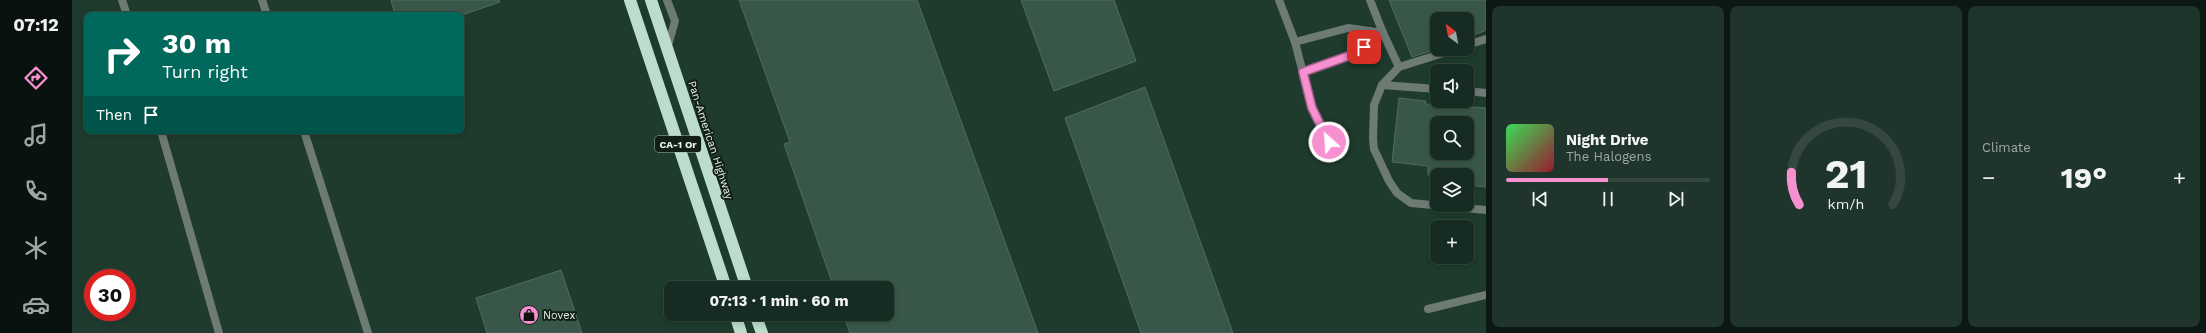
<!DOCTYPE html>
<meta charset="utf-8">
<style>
:root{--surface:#162c22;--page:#1f342a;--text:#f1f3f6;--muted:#9ea7a5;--line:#354840;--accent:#f690d0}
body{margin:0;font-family:"Work Sans",sans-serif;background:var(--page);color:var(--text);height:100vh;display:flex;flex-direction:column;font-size:15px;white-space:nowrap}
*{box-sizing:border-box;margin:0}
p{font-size:13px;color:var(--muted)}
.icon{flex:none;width:22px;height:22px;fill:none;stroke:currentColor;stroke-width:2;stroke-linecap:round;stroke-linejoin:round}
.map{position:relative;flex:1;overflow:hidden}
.drawer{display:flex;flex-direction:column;gap:6px;padding:6px;background:#0c1813;width:720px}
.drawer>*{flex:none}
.banner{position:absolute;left:12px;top:12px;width:380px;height:122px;border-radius:8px;box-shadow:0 2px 6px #0003,0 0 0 1px var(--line);background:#00695c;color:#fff;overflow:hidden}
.needle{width:26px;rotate:328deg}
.tools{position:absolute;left:1358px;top:12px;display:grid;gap:8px}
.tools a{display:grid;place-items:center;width:44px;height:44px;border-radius:8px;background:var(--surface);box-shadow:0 2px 6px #0003,0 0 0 1px var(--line);font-size:20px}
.speed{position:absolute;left:12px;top:269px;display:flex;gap:8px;font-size:20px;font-weight:700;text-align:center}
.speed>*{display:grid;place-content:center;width:52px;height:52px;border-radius:50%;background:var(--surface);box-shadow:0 2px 6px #0003,0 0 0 1px var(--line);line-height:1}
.speed .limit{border:6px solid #d22;background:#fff;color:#111}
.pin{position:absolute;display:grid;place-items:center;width:34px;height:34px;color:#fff;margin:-17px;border-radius:8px;box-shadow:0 2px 6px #0006}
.me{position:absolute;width:44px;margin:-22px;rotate:334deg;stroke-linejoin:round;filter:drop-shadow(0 0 3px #0008)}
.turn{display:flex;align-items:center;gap:14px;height:84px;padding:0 12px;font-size:18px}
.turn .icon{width:52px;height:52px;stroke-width:2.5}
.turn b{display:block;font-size:28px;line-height:34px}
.then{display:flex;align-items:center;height:38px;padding:0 12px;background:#0003;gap:8px;font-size:15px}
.big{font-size:30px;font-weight:700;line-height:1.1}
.drawer .widget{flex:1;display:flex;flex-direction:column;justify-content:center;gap:6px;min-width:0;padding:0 14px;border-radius:8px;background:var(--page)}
.drawer .dial{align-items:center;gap:0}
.dial svg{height:104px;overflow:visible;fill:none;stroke:var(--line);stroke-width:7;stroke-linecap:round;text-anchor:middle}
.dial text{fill:var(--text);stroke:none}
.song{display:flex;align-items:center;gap:12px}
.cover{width:48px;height:48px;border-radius:6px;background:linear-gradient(135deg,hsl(130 70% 55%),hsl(350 70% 35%))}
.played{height:4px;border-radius:2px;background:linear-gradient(90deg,var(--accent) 50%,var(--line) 50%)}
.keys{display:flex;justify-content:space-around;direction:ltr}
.heat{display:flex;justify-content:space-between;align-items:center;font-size:22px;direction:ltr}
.drawer .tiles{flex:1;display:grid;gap:6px;grid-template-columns:repeat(3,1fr)}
.trip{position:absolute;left:592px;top:281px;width:230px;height:40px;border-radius:8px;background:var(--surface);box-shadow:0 2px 6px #0003,0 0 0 1px var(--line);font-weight:700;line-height:40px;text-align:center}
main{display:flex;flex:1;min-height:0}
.menu{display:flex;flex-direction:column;width:72px;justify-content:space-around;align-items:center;background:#09120e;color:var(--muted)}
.menu .icon{width:28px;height:28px}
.menu .selected{color:var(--accent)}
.menu b{font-size:18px;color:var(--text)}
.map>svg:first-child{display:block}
.building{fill:#395748;stroke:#4f6d5e;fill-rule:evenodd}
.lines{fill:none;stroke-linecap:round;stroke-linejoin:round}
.street{stroke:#6e7b74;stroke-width:8}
.highway{stroke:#bcddcc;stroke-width:12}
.route-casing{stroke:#a05e87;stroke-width:10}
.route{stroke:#f690d0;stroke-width:7}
.labels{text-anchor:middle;stroke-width:4;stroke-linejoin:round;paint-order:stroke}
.shield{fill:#121f19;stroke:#a4b4ac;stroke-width:1}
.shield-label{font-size:10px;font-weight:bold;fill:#e3f4eb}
.street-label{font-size:11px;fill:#e3f4eb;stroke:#121f19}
.poi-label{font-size:11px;fill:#e3f4eb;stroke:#121f19;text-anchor:start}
</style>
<main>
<nav class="menu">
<b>07:12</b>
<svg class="icon selected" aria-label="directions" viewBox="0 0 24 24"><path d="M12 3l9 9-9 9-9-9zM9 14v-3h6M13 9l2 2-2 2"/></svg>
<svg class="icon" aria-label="music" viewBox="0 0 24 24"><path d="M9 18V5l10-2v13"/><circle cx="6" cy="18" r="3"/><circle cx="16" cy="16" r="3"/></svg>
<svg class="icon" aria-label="phone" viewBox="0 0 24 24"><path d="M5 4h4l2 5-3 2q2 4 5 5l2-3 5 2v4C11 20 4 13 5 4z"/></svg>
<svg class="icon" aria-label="climate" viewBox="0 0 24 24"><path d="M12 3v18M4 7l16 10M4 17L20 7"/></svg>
<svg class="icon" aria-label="car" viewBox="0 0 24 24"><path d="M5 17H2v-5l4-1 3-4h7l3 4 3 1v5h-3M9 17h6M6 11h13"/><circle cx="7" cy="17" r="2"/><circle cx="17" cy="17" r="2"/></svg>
</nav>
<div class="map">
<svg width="1414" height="333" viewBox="0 0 1414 333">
<rect width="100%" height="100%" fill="#1e3b2e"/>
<g class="building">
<path d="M319 0H427L428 2 390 15H323Z"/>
<path d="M667 0H845L966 333H778L771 314H815V288H762L712 144 718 142Z"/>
<path d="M949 0H1042L1064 61 982 91Z"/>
<path d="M1317 0H1414V30L1395 38V19H1365V49L1340 57Z"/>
<path d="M1073 87 1161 333H1069L993 118Z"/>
<path d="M1327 98 1354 101 1353 104 1414 108V187L1395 185V175H1356V166L1320 162ZM1365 123H1395V153H1365Z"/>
<path d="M489 270 510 333H415L404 298Z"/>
</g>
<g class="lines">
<g class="street">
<path d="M50 0 55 15"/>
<path d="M190 0 195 15"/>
<path d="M1207 0 1223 42 1240 108 1257 142"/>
<path d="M1298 0 1311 33 1327 67"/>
<path d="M1223 42 1276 28 1311 33"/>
<path d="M1395 45 1414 39"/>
<path d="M595 49 603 21 595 0"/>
<path d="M1384 49 1327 67 1310 85 1302 105 1301 139 1302 149 1317 181 1325 193 1339 203 1414 210"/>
<path d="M1231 72 1282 54 1311 33"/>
<path d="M1310 85 1365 89"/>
<path d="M1395 91 1414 93"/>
<path d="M89 131 147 333"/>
<path d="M232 131 296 333"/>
<path d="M1356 309 1414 295"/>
</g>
<g class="highway">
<path d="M558 0 654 288"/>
<path d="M579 0 675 288"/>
<path d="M663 314 669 333"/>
<path d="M683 314 690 333"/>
</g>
</g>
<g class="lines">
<defs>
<path id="route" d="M1257 142 1240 108 1231 72 1282 54 1292 47"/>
</defs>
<use href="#route" class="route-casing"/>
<use href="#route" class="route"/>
</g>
<defs>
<symbol id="shop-disc" viewBox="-11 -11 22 22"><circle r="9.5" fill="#f690d0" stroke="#121f19"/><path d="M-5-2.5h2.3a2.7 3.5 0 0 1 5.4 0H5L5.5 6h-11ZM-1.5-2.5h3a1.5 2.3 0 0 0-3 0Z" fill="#111"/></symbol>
</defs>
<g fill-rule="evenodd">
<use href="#shop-disc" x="446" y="304" width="22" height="22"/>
</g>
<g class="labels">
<rect class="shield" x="583" y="136" width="46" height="16" rx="3"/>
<g class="shield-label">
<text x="606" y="148">CA-1 Or</text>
</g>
<g class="street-label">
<text transform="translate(639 140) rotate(72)" y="4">Pan-American Highway</text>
</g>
<g class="poi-label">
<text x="471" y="319">Novex</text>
</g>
</g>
</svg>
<div class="tools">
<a><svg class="needle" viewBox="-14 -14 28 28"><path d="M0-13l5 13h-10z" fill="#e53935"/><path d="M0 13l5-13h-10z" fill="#9ea7a5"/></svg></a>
<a><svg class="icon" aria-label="sound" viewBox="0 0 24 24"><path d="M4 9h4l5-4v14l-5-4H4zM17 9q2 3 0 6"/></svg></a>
<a><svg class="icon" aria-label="search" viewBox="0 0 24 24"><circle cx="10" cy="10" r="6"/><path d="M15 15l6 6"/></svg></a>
<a><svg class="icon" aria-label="layers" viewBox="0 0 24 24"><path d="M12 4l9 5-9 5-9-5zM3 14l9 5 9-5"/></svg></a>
<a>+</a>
</div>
<div class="speed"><div class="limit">30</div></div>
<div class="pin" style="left:1292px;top:47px;background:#d93025"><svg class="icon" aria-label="arrive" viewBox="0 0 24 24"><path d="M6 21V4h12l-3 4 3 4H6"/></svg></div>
<svg class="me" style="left:1257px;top:142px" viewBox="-20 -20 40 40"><circle r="17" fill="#f690d0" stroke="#fff" stroke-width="3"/><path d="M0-11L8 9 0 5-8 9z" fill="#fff"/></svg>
<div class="trip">07:13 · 1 min · 60 m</div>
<div class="banner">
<div class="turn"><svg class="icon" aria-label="right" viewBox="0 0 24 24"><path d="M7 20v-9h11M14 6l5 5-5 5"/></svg><div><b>30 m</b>Turn right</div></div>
<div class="then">Then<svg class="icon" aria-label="arrive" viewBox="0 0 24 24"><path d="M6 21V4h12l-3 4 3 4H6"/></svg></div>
</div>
</div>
<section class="drawer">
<div class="tiles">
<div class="widget">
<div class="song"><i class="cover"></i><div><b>Night Drive</b><p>The Halogens</p></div></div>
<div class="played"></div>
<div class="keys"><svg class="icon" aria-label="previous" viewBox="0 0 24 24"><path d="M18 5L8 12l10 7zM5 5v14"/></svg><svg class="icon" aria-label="pause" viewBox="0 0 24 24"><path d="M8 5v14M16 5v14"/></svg><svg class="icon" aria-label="next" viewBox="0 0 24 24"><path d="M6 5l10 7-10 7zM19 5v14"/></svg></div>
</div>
<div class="widget dial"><svg viewBox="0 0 100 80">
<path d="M14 69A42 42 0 1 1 86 69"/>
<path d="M14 69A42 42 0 0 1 8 44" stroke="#f690d0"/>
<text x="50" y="56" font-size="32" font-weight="700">21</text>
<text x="50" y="72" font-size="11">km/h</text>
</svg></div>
<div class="widget"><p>Climate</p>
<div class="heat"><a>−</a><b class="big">19°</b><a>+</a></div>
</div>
</div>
</section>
</main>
